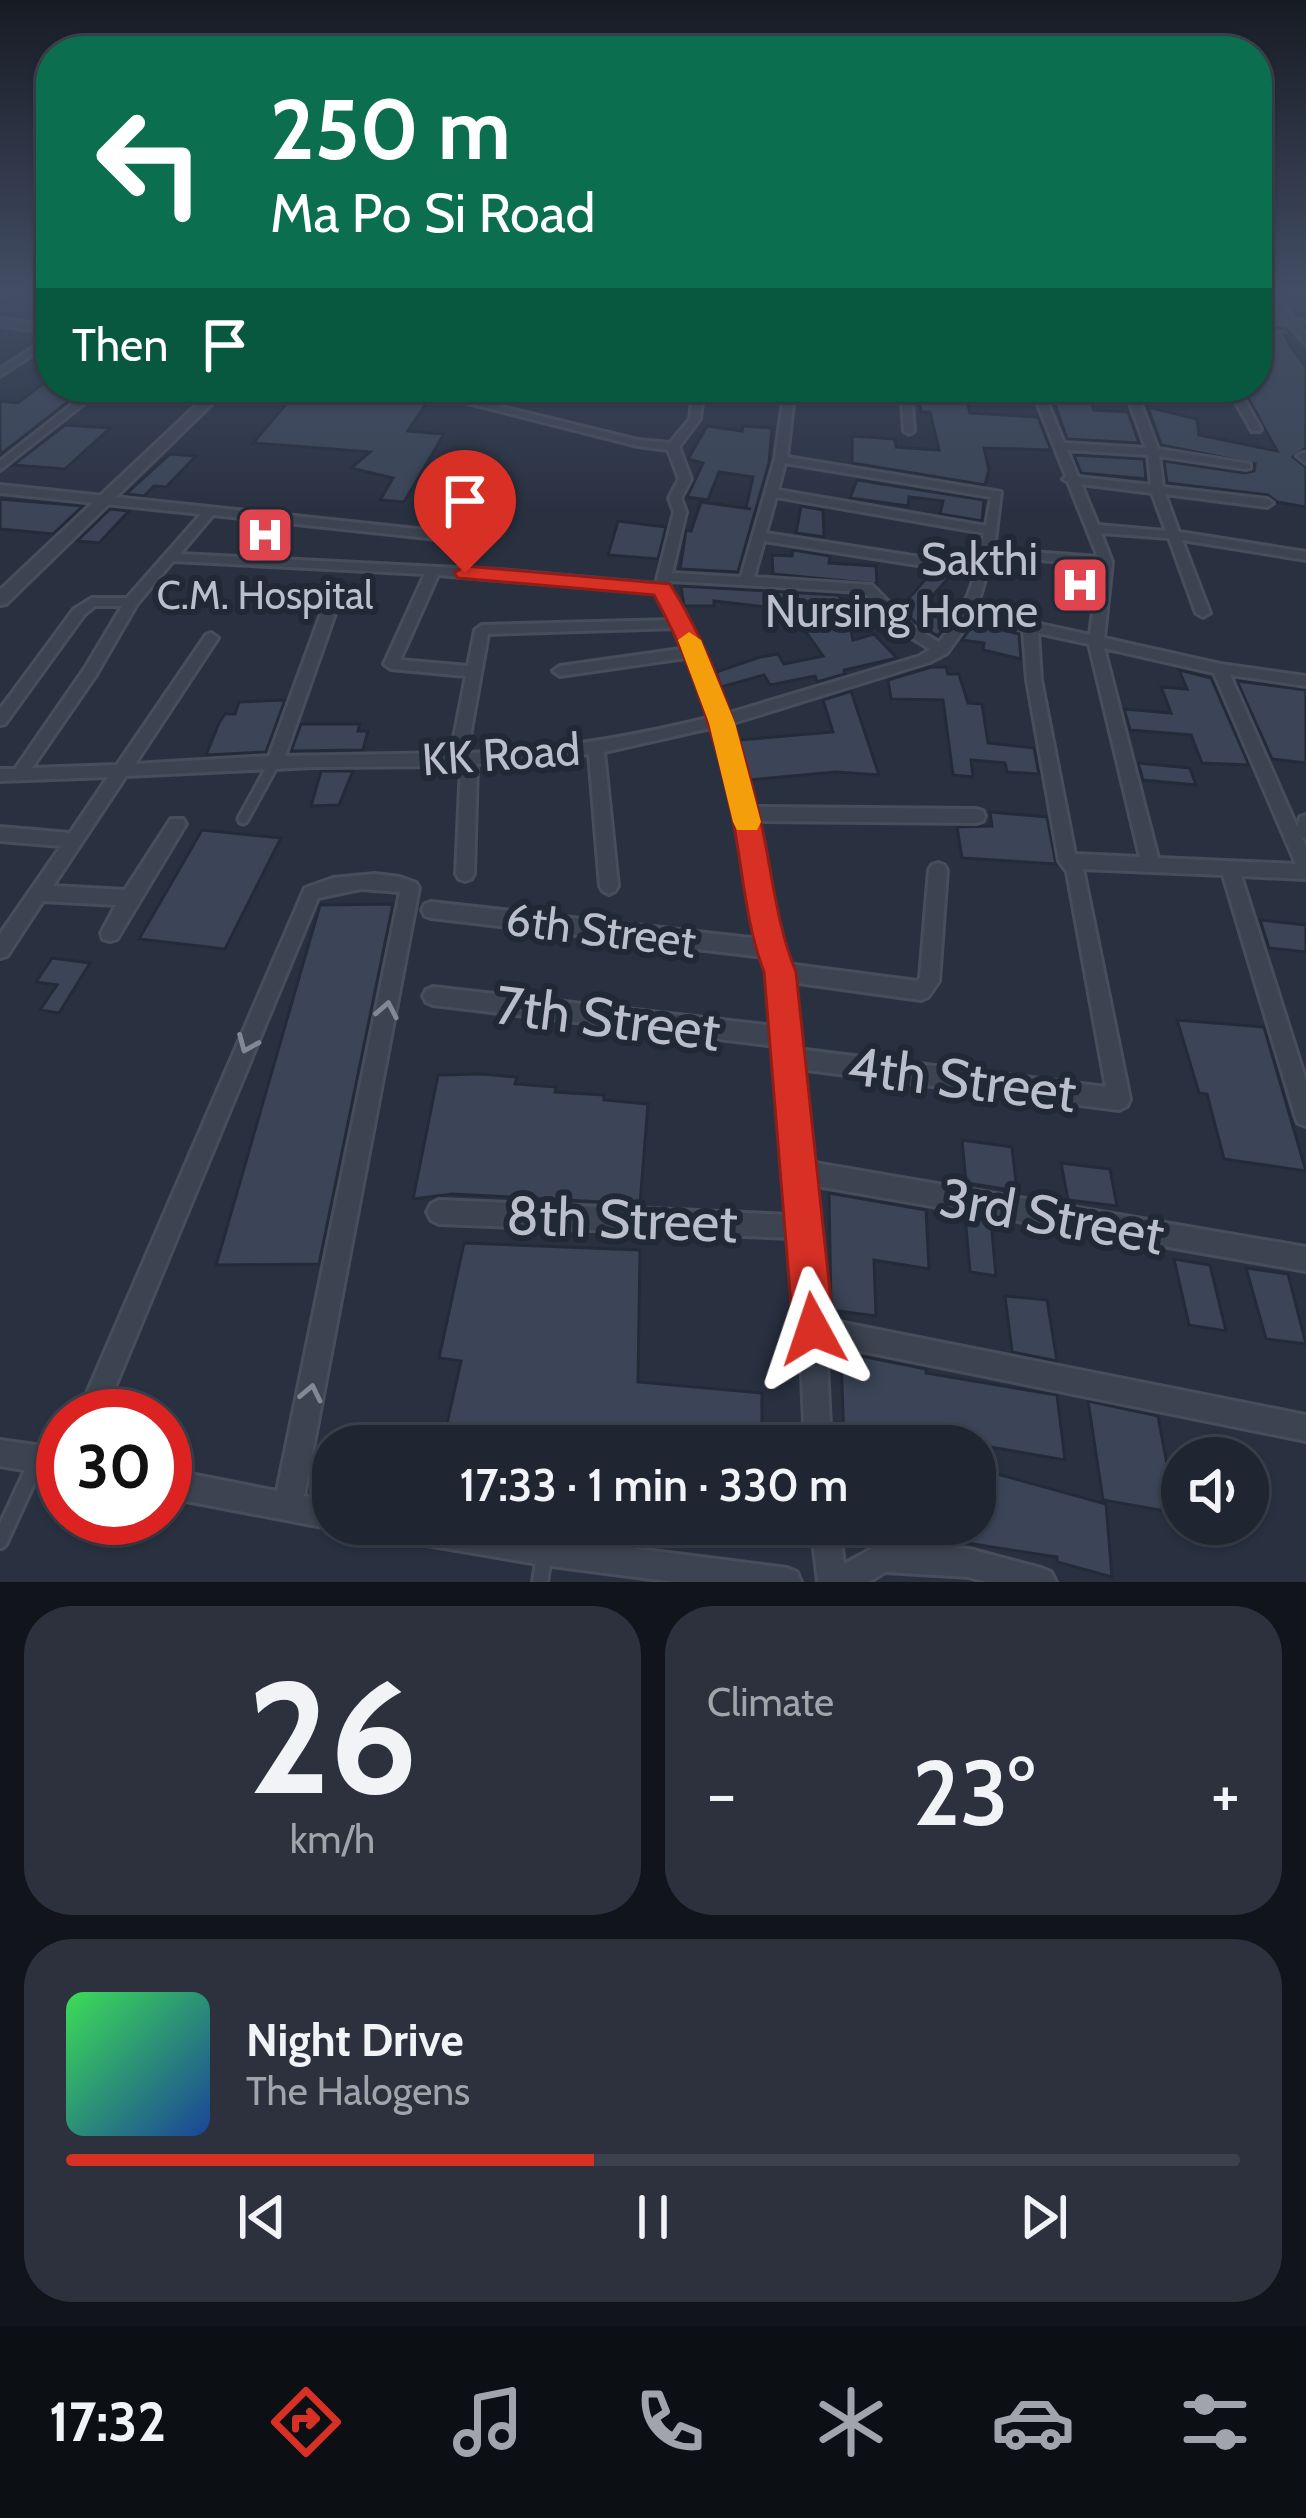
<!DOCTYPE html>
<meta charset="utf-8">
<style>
:root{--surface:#1f2531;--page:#2c313d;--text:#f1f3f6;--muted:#a1a5ab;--line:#3c424d;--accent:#d93025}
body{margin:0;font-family:Cabin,sans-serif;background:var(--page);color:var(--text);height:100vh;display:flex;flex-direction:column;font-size:45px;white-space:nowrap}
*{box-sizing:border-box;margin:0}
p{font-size:39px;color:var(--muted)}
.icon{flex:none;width:66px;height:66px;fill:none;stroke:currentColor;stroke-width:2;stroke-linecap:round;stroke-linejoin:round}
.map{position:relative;height:1582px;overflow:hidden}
.drawer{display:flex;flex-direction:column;gap:24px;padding:24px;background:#11141b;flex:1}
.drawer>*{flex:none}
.top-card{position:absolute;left:36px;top:36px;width:1236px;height:366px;border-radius:48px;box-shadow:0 3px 9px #0004,0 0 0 3px var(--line);background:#0b6e4f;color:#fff;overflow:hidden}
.controls{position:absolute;left:1161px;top:1437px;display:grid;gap:24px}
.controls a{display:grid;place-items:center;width:108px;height:108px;border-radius:50%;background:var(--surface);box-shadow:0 3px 9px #0004,0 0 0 3px var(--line);font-size:60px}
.speed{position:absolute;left:36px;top:1389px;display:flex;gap:24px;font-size:60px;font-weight:700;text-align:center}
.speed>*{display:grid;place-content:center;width:156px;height:156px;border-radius:50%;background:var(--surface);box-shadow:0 3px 9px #0004,0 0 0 3px var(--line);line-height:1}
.speed .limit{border:18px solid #d22;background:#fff;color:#111}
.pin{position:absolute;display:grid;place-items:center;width:102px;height:102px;color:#fff;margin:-123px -51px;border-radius:50% 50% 50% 0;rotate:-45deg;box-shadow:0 0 12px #0007}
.pin .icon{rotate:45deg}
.me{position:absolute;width:132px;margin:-66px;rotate:355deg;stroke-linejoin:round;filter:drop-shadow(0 0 9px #0008)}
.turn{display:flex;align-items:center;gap:42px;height:252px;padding:0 36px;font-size:54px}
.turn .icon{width:156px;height:156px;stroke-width:2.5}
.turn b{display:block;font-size:84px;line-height:102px}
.then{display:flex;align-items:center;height:114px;padding:0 36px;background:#0003;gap:24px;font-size:45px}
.big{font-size:90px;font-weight:600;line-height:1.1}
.drawer .tile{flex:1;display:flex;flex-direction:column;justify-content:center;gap:18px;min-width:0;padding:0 42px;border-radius:48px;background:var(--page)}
.drawer .dial{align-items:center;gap:0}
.dial b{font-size:156px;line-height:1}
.song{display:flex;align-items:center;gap:36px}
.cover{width:144px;height:144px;border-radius:18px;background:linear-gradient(135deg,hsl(130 70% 55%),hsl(220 70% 35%))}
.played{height:12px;border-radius:6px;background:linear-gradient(90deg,var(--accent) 45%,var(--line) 45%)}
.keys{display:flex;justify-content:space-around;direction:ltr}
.heat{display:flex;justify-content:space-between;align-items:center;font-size:66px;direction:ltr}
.drawer .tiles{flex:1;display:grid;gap:24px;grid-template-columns:1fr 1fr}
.tile:last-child{grid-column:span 2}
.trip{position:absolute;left:312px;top:1425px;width:684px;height:120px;border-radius:48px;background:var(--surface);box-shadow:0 3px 9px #0004,0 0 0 3px var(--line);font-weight:600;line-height:120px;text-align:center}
.dock{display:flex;height:192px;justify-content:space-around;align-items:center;background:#0c0f14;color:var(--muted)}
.dock .icon{width:84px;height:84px}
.dock .selected{color:var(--accent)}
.dock b{font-size:54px;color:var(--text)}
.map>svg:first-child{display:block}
.building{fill:#3b4557;stroke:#242b38;stroke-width:3}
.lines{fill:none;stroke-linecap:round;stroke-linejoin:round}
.service-far1-casing{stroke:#474d5a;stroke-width:15}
.service-casing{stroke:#474d5a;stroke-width:20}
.minor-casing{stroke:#474d5a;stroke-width:6}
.tertiary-casing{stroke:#474d5a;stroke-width:6}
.service-far1{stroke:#3d4451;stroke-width:9}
.service{stroke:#3d4451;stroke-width:14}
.minor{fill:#3d4451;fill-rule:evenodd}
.tertiary{fill:#3d4451;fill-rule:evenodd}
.oneway{stroke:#828894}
.route{fill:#d93025;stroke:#8d1f18;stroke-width:3}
.slow{fill:#f59e0b}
.labels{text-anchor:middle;stroke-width:12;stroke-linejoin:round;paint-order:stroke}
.far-poi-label{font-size:39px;fill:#babfcb;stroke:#222936}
.poi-label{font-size:45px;fill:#babfcb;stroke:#222936;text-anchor:end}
.street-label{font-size:45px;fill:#babfcb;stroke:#222936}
.near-street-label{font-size:54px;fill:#babfcb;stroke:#222936}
</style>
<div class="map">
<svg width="1306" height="1582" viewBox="0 0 1306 1582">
<rect width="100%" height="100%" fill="#293141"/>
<g class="building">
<path d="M1257 327 1286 328 1292 335H1285L1290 345 1306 368V448L1293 457 1306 467V507L1277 502 1268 495 1167 483 1164 461 1245 473 1254 471 1255 464 1161 445 1148 407 1197 419 1199 435 1277 451 1242 387H1257Z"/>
<path d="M51 377V387H87L0 455V401L18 403Z"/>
<path d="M917 387H964L970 413 1038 417 1051 450 984 448 989 470 985 485 852 463V436L895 439 896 447 939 450 930 412H921Z"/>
<path d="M298 390 429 399 408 431 444 434 404 502 380 500 393 478 351 468 370 452 253 443Z"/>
<path d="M1051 392 1088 394 1094 410 1128 412 1139 443 1067 439Z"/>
<path d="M65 425 110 428 65 469 13 465Z"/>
<path d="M707 426 742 431 743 426 772 428 769 463 738 572 680 569 686 530 691 531 701 502 751 509 746 508 753 477 719 472 708 500 687 497 703 463 688 459Z"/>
<path d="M170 454 196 456 166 487 154 486 144 496 126 494Z"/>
<path d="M1074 455 1144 459 1146 479 1081 473Z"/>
<path d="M857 480 984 500 982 521 940 514 943 501 909 497 908 506 850 498Z"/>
<path d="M0 499 36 502 83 506 53 534 0 529Z"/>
<path d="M801 506 823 510 824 537 796 533Z"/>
<path d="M110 509 129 511 99 543 77 541Z"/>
<path d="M618 521 666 527 658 559 608 555Z"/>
<path d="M793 550 830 556 829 563 876 566 877 584 773 574 772 555 792 556Z"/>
<path d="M932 572 951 575 924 606 951 618 938 636 915 622 907 614 911 610 902 606Z"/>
<path d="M681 586 838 595 846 604 853 640 874 634 897 658 844 670 845 674 817 682 815 676 770 685 764 675 721 687 716 672 760 657 778 654 784 664 823 656 795 617H777L776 608 714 601V606H684Z"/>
<path d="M974 623 1019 634 1021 659 983 650 984 643 962 640Z"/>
<path d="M931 667H946L948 674H959L968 703 982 704 988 743 1034 748 1039 774 1007 772 1005 763 971 760 973 777 953 775 943 700 891 699 888 680Z"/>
<path d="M1179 670 1211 678 1249 765 1202 763 1191 735 1130 730 1124 709 1171 713 1161 687 1187 689Z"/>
<path d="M1237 681 1306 690V763L1272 759Z"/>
<path d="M851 691 879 775 836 772 749 780 739 740 833 732 823 700Z"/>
<path d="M285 700 266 752 206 755 219 723 225 714H235L239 702Z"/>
<path d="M301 724H360L358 731H368L363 750 291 751Z"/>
<path d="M1138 763 1190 768 1196 785 1143 780Z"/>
<path d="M321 771H353L339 805 311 806Z"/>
<path d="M990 812 1047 817 1056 864 962 858 957 827 992 826Z"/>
<path d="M202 830 281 838 225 949 139 939Z"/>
<path d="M393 904 319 1264 216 1265 320 905Z"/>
<path d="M1260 920 1306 925V952L1269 948Z"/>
<path d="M52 958 90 963 59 1013 40 1010 57 985 36 982Z"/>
<path d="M1177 1020 1264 1027 1306 1171 1224 1159 1207 1094 1199 1093Z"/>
<path d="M482 1074 517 1077 515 1084 556 1087 555 1092 604 1095V1100L648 1104 640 1204 452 1194 413 1199 438 1075Z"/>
<path d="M962 1140 1012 1147 1017 1191 966 1183Z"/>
<path d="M1061 1163 1110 1169 1117 1206 1068 1200Z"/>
<path d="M829 1193 926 1210 929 1269 874 1260 876 1316 831 1310Z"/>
<path d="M965 1216 991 1221 996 1276 970 1272Z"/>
<path d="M464 1243 640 1250 638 1382 762 1393V1446H442L461 1361 439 1358Z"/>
<path d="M1174 1259 1210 1265 1226 1331 1189 1325Z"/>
<path d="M1246 1268 1288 1274 1306 1344 1266 1339Z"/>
<path d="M1005 1296 1047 1300 1057 1361 1012 1352Z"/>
<path d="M841 1352 926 1369V1373L1057 1395 1065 1460 932 1437 933 1443 883 1437 884 1446H844Z"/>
<path d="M1088 1401 1158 1416 1176 1513 1103 1500Z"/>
<path d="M975 1468 1106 1504 1112 1577 1057 1562V1557L960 1542 959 1524H975Z"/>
</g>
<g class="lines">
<defs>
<path id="service-far1" d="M243 819 275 761"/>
<g id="service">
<path d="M0 1541 35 1465"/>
<path d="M540 1582 544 1556"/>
</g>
<g id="minor">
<path d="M0 291H5L0 295Z"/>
<path d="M1263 291H1272L1294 319 1301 320 1303 322 1298 325 1306 335V344L1288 324 1257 322V316L1284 318Z"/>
<path d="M51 336V343L0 376V369Z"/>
<path d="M94 387H105L0 470V461Z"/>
<path d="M404 387H421L638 440 670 443 690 419 693 393 667 390 662 387H704L700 419 679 447 691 479 681 498 686 512 672 573 741 577 775 459 785 387H795L787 457 1001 492 994 549 1098 557 1068 482 1063 479 1066 476 1031 387H1041L1064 443 1146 448 1124 387H1134L1158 449 1250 464V468L1246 469 1159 456 1163 487 1267 499 1273 503 1267 507 1165 494 1179 532 1306 552V560L1182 540 1210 613 1203 617 1196 613 1169 538 1101 533 1112 562 1104 638 1220 664 1306 676V686L1230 675 1297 827 1300 817 1306 815V839L1302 838 1306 846V879L1241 876 1306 1081V1126L1298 1123 1295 1115 1223 875 1083 869 1130 1099 1127 1106 1119 1110 799 1069 809 1162 1306 1247V1271L811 1185 824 1319 1306 1415V1441L826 1344 831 1446H805L800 1329 793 1238 439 1224 431 1220 427 1212 431 1204 439 1200 791 1215 777 1046 433 1005 426 1002 423 996 426 990 433 987 775 1026 770 972 764 957 431 918 425 916 422 910 425 904 431 902 760 939 737 814 715 727 604 752 618 886 615 891 609 894 603 891 600 886 589 754 477 764 474 874 471 879 465 881 459 879 456 874 461 766 314 767 126 776 53 886 125 890 171 819H183L186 824 117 939 110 941 103 939 101 933 116 905 43 901 7 956 0 958V934L61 846 0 841V827L70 833 108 777 0 781V769H15L85 668 122 606H95L84 615 5 724 0 725V709L74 609 92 598H127L201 514 0 493V485L465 534 471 538 465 542 213 515 180 554 498 570 656 584 674 512 669 498 679 479 668 450 638 446ZM1067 450 1148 455 1151 485 1078 477ZM785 463 991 497 986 526 778 490ZM1081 484 1152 493 1166 531 1098 525ZM776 497 984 533 977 566 766 533ZM764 541 975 574C968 600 957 622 939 642L912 626 872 585 754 577ZM992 556 1099 565 1090 635 976 610ZM173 561 425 574 384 664 391 669 466 676 451 753 285 756 336 611 329 607 322 611 269 756 135 764 218 638 211 633 206 635 117 765 32 768 96 675 137 604ZM438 575 657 593 672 620 482 625 475 630 468 666 400 660ZM670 581 863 592 902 632 930 649 920 656 726 714 704 651 669 589ZM972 618 1023 630 1027 680 1059 861 1067 872 1106 1087 797 1049 791 982 921 1000 928 997 939 981 947 870 944 865 938 863 932 865 929 870 920 978 917 981 787 964 780 949 755 821 977 823 983 821 985 816 983 811 977 809 752 807 730 724 930 662 947 653ZM677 628 688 648 560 666 553 671 560 676 692 657 712 717C631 737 550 751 467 753L488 634ZM1038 633 1089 644 1140 857 1075 854 1041 680ZM1104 648 1214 673 1296 864 1158 858Z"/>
<path d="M901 387H911L914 431 909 434 904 431Z"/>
<path d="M1227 387H1237L1261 429 1260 431H1252Z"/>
<path d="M1303 453H1306V463L1297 456Z"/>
<path d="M375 874 400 877 416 883 419 888 304 1496 333 1501V1524H343L333 1529 165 1497V1469L277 1491 400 892 361 889 318 898 103 1416H77L305 888 333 878Z"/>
<path d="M0 1440 63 1449V1477L0 1466Z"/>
<path d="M372 1524H469L544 1537 787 1568 797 1572 801 1582H674L544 1565 386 1538 376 1534Z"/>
<path d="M811 1524H839L844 1564 882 1543 969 1549 1041 1568 1051 1572 1056 1582H986L969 1577 885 1572 869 1582H818Z"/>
</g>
<g id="tertiary">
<path d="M0 319 51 326V334L0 325Z"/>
<path d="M216 387H229L6 604 0 605V590Z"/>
</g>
</defs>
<use href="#service-far1" class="service-far1-casing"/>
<use href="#service" class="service-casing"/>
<use href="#minor" class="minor-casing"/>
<use href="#tertiary" class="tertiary-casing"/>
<use href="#service-far1" class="service-far1"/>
<use href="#service" class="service"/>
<use href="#minor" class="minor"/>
<use href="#tertiary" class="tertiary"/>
</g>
<defs><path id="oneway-chevron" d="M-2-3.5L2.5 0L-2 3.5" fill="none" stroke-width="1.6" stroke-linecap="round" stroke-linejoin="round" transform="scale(3)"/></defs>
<g class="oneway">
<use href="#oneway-chevron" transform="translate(387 1010) rotate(-79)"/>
<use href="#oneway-chevron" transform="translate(247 1044) rotate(113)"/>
<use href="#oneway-chevron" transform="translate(311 1393) rotate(-78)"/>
</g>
<linearGradient id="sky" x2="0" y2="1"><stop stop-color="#171b24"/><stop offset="0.57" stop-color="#434e65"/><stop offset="1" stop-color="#434e65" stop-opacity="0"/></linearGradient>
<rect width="1306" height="513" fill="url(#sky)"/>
<path class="route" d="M465 566 670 584C714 654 742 737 760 818 772 869 776 924 796 972L834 1329 828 1344 813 1350 799 1344 793 1329 764 972C745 923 743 868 732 816 716 740 692 663 654 595L458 578 454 573Z"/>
<path class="slow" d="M689 632 701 640 735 723 761 822 757 830H737L733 822 709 723 678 640Z"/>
<defs>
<symbol id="hospital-square" viewBox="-11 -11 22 22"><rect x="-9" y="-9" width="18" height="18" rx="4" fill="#e0444e" stroke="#222936"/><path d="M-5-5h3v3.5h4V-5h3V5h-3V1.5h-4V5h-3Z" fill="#fff"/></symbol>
</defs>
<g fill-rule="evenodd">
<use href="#hospital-square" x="232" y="502" width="66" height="66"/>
<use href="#hospital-square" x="1047" y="552" width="66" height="66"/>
</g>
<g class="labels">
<g class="far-poi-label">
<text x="265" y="609">C.M. Hospital</text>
</g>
<g class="poi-label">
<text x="1038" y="575">Sakthi<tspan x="1038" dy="52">Nursing Home</tspan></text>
</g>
<g class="street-label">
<text transform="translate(501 754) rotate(-4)" y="16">KK Road</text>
<text transform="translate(601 930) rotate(7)" y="16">6th Street</text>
</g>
<g class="near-street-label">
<text transform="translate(608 1018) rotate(7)" y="19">7th Street</text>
<text transform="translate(962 1079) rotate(7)" y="19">4th Street</text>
<text transform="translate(1052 1216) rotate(10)" y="19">3rd Street</text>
<text transform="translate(622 1219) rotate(2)" y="19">8th Street</text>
</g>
</g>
</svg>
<div class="controls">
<a><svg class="icon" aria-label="sound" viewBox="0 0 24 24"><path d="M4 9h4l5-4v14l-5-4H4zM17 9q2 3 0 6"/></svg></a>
</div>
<div class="speed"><div class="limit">30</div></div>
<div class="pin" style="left:465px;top:573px;background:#d93025"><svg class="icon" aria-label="arrive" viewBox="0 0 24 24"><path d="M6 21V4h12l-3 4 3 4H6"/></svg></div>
<svg class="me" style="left:813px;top:1329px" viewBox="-20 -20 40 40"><path d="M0-17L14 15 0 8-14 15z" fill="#d93025" stroke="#fff" stroke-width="4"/></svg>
<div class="trip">17:33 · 1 min · 330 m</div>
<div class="top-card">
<div class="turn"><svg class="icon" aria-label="left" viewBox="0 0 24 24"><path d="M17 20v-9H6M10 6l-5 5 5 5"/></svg><div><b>250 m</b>Ma Po Si Road</div></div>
<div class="then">Then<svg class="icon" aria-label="arrive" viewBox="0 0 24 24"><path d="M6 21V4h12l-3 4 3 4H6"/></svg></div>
</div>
</div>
<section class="drawer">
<div class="tiles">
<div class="tile dial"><b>26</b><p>km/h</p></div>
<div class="tile"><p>Climate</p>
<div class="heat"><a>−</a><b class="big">23°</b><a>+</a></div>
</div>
<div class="tile">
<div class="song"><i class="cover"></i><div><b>Night Drive</b><p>The Halogens</p></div></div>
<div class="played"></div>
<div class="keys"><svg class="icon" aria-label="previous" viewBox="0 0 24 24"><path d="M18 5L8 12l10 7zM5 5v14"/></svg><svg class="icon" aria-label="pause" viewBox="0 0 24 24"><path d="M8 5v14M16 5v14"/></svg><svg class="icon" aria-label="next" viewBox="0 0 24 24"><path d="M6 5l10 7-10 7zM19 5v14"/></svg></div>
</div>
</div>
</section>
<nav class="dock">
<b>17:32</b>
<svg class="icon selected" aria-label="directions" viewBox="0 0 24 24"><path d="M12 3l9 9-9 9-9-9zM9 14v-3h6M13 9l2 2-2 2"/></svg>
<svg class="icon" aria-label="music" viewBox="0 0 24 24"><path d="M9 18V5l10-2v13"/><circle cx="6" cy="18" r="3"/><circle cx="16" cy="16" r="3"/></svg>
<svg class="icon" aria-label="phone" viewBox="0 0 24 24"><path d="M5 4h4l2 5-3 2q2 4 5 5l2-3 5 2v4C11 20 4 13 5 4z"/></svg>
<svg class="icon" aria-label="climate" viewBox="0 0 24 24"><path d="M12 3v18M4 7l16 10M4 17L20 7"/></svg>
<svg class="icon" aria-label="car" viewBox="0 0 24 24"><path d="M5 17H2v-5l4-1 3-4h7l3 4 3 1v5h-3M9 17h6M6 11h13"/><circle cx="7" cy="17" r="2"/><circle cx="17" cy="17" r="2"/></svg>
<svg class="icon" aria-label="filters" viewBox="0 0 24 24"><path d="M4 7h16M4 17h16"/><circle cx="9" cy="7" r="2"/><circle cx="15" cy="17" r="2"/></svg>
</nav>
